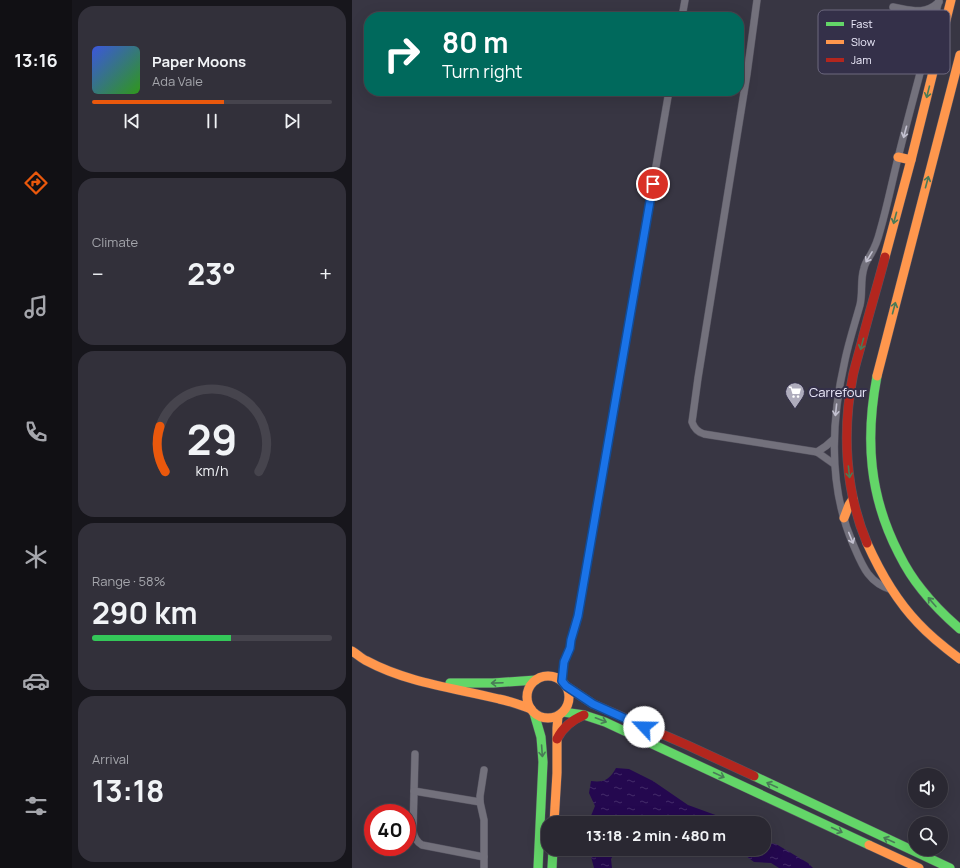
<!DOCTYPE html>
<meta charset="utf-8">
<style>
:root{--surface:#2a2832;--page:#32303a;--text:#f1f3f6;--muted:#a5a6ac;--line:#46444d;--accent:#ea580c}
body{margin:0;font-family:Manrope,sans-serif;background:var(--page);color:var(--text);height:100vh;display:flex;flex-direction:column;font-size:15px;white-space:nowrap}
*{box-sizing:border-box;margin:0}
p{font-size:13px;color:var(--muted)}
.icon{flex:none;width:22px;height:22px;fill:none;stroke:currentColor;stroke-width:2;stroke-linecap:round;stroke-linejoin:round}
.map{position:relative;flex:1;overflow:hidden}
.drawer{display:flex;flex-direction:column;gap:6px;padding:6px;background:#17161c;width:280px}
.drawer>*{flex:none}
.banner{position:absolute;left:12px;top:12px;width:380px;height:84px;border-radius:16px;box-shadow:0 4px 16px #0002,0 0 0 1px var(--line);background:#00695c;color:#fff;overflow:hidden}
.tools{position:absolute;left:556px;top:768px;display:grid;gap:8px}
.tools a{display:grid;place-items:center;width:40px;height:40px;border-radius:50%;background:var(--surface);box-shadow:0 4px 16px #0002,0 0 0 1px var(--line);font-size:20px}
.speed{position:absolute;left:12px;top:804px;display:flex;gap:8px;font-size:20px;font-weight:700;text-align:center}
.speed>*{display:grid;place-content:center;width:52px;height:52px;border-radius:50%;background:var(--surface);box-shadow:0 4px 16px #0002,0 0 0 1px var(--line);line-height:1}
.speed .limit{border:6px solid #d22;background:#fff;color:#111}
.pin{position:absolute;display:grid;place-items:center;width:34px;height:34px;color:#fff;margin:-17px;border:2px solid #fff;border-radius:50%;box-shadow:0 1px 4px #0007}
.me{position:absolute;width:44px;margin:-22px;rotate:294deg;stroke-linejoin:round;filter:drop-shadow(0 0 3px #0008)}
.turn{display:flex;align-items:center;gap:14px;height:84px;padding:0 12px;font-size:18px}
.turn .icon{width:52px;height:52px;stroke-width:2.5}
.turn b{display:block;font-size:28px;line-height:34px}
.big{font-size:30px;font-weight:700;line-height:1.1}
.drawer .widget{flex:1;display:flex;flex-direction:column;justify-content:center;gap:6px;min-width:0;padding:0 14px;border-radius:16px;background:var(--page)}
.drawer .dial{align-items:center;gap:0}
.dial svg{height:104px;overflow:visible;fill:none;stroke:var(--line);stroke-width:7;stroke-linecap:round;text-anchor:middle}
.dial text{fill:var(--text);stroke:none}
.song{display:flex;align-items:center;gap:12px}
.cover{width:48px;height:48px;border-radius:6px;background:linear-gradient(135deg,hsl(230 70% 55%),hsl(110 70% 35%))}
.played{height:4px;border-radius:2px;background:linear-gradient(90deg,var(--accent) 55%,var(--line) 55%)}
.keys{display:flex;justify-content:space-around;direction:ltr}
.heat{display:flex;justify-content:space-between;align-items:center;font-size:22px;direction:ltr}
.charge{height:6px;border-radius:3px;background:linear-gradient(90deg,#34c759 58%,var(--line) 0)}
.trip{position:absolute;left:189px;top:816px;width:230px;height:40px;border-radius:16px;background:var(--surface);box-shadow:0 4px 16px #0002,0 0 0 1px var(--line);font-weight:700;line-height:40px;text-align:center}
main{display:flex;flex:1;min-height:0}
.menu{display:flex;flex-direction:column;width:72px;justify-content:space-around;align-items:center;background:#111014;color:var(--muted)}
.menu .icon{width:28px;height:28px}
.menu .on{color:var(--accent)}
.menu b{font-size:18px;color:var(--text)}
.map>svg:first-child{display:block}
.water{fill:url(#water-ripples)}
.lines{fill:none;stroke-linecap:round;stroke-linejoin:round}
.street-casing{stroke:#565460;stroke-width:8}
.fast-casing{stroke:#565460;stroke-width:10}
.slow-casing{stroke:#565460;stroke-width:10}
.jam-casing{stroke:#565460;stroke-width:10}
.street{stroke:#73717c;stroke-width:7}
.fast{stroke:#63d668;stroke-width:9}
.slow{stroke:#ff974d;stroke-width:9}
.jam{stroke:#b3261e;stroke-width:9}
.oneway{stroke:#497b57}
.oneway2{stroke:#c3c1d0}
.route-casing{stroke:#114b97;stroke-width:10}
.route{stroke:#1a73e8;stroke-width:7}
.labels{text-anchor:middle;stroke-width:4;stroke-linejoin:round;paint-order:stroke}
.poi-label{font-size:13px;fill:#eeecfd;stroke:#343049;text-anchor:start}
.key{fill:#343049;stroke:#6c687f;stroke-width:1}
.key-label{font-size:11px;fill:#eeecfd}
</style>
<main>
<nav class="menu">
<b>13:16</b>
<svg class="icon on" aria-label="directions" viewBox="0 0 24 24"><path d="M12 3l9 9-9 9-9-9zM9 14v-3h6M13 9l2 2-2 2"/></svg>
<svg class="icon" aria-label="music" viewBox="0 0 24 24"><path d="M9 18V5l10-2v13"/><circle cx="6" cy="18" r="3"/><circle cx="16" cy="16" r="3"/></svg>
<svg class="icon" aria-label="phone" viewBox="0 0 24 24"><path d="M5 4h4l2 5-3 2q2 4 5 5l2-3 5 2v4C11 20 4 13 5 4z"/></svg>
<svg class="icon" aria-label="climate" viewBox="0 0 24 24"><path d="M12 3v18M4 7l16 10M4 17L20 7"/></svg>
<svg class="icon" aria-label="car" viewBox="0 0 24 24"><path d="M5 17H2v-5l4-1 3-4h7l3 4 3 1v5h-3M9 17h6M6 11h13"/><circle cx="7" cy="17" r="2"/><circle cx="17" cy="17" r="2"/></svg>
<svg class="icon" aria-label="filters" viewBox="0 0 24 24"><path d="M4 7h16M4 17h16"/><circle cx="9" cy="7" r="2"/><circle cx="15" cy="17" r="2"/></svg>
</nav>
<section class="drawer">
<div class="widget">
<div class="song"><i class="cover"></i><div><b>Paper Moons</b><p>Ada Vale</p></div></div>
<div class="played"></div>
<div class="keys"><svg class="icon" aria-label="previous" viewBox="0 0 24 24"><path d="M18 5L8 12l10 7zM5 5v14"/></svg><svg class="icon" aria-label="pause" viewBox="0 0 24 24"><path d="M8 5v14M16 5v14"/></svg><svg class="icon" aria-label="next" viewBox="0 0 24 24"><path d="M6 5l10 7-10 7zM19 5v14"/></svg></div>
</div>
<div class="widget"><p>Climate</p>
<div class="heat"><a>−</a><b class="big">23°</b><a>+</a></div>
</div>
<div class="widget dial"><svg viewBox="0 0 100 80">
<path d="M14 69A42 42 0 1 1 86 69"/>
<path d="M14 69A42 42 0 0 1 10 34" stroke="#ea580c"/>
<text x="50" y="56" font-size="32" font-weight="700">29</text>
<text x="50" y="72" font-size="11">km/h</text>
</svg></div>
<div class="widget"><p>Range · 58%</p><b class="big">290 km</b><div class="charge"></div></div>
<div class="widget"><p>Arrival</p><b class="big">13:18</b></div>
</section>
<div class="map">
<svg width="608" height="868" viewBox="0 0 608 868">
<defs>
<pattern id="water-ripples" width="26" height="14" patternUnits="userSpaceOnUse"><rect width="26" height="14" fill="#24084f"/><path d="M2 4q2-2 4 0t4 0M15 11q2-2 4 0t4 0" fill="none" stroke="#442c69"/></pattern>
</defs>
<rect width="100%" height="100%" fill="#383643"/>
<g class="water">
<path d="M264 768 277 769 301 781 336 805 380 821 382 823H236L243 806 237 793 239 781C252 783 258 779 264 768Z"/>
<path d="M412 842 424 844 456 863 461 868H427L419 863 402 862 384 849H412Z"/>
<path d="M237 849H265L259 859 260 868H242Z"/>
</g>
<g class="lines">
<defs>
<g id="street">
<path d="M405 0 395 74 346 378 340 422C342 428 345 432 352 434L465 452 482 464"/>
<path d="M541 7C559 10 572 16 587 2"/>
<path d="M567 12 575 20 580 30"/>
<path d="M330 17 333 0"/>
<path d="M465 452 474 446 482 439"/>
<path d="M540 590C516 583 510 565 501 544 476 486 479 421 493 360 497 341 503 323 508 305 511 293 508 280 512 268 513 263 516 259 519 254 523 247 526 239 528 231 535 207 540 182 546 158 559 105 574 53 587 0"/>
<path d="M209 681 212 662 218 648 219 640 226 616 317 91"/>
<path d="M63 754 61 831C62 838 65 842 70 845L132 857"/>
<path d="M62 791 128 802"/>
<path d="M132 868V820L128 802V796L132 770"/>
</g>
<g id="fast">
<path d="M525 376C513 439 517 496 547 554 553 566 561 579 570 590 581 604 594 617 608 629"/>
<path d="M98 683H141L184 680"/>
<path d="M211 712 232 715 253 722 517 845"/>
<path d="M182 713 189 737 191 762 186 868"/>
<path d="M402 776 598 868"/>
<path d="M200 868 201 849"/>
</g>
<g id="slow">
<path d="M546 157 559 160"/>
<path d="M533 257 559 160 599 0"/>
<path d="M525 376 608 55"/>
<path d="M492 518 497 505 501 499"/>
<path d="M515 543C528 572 544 600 566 623 579 637 593 648 608 659"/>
<path d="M0 651C5 654 10 659 15 661 56 683 103 688 147 699 158 701 168 705 179 709"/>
<circle cx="196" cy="697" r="21"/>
<path d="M202 823 205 773V728L206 716"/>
<path d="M517 845 567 868"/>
</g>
<g id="jam">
<path d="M515 543C493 491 490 431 501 375 504 362 508 350 511 337 518 310 526 284 533 257"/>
<path d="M214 686 241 704 335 745 402 776"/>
<path d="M205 739C211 727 220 720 232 715"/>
</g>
</defs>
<use href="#street" class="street-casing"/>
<use href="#fast" class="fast-casing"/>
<use href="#slow" class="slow-casing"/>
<use href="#jam" class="jam-casing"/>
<use href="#street" class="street"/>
<use href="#fast" class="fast"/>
<use href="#slow" class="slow"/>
<use href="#jam" class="jam"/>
</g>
<defs><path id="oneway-shaft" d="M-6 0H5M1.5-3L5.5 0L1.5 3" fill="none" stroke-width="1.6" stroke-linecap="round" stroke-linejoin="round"/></defs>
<g class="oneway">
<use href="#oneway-shaft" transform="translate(576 92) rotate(104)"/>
<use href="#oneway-shaft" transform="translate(575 182) rotate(-75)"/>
<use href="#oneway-shaft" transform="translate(543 218) rotate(105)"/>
<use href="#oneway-shaft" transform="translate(542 308) rotate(-75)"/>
<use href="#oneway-shaft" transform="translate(510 344) rotate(105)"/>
<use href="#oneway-shaft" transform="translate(497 472) rotate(84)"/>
<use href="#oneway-shaft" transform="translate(580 602) rotate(-131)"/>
<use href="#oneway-shaft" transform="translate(145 683) rotate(178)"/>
<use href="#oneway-shaft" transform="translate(249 720) rotate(21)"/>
<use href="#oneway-shaft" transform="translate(190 751) rotate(86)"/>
<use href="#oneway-shaft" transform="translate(367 775) rotate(25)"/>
<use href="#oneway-shaft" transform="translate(420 785) rotate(-155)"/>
<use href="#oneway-shaft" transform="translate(485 830) rotate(25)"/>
<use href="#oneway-shaft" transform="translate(537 840) rotate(-155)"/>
</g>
<g class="oneway2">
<use href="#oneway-shaft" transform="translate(553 132) rotate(105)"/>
<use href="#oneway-shaft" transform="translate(517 257) rotate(121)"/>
<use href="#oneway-shaft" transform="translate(484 410) rotate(96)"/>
<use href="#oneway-shaft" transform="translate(499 538) rotate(68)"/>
</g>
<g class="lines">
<defs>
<path id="route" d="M292 727 241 704 214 686 210 681 212 662 218 648 219 640 226 616 301 184"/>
</defs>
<use href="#route" class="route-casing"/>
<use href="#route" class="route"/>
</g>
<defs>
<symbol id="supermarket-pin" viewBox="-11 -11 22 30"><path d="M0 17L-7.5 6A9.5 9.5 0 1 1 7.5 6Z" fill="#aeacbc" stroke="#343049"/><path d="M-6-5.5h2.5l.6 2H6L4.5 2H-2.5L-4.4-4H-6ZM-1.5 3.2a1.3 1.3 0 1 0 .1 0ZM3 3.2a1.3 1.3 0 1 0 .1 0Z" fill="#fff"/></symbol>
</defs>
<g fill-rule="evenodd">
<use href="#supermarket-pin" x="432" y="381" width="22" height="30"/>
</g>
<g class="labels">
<g class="poi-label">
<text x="457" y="397">Carrefour</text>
</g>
</g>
<rect x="466" y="10" width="132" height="64" rx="6" class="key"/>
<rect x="474" y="22" width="18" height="4" fill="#63d668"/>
<rect x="474" y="40" width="18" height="4" fill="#ff974d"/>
<rect x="474" y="58" width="18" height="4" fill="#b3261e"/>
<g class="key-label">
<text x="499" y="28">Fast</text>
<text x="499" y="46">Slow</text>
<text x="499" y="64">Jam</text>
</g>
</svg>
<div class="tools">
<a><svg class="icon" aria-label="sound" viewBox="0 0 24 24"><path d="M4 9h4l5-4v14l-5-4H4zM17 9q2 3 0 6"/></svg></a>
<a><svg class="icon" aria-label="search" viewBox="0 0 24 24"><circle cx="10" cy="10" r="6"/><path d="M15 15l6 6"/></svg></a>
</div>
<div class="speed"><div class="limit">40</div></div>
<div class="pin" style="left:301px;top:184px;background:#d93025"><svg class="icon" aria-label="arrive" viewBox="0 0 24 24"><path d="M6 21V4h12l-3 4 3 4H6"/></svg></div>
<svg class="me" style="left:292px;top:727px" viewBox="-20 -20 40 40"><circle r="19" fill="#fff"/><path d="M0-13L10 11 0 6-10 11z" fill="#1a73e8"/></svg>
<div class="trip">13:18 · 2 min · 480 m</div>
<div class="banner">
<div class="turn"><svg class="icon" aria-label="right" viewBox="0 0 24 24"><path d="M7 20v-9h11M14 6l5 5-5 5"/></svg><div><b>80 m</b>Turn right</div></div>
</div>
</div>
</main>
